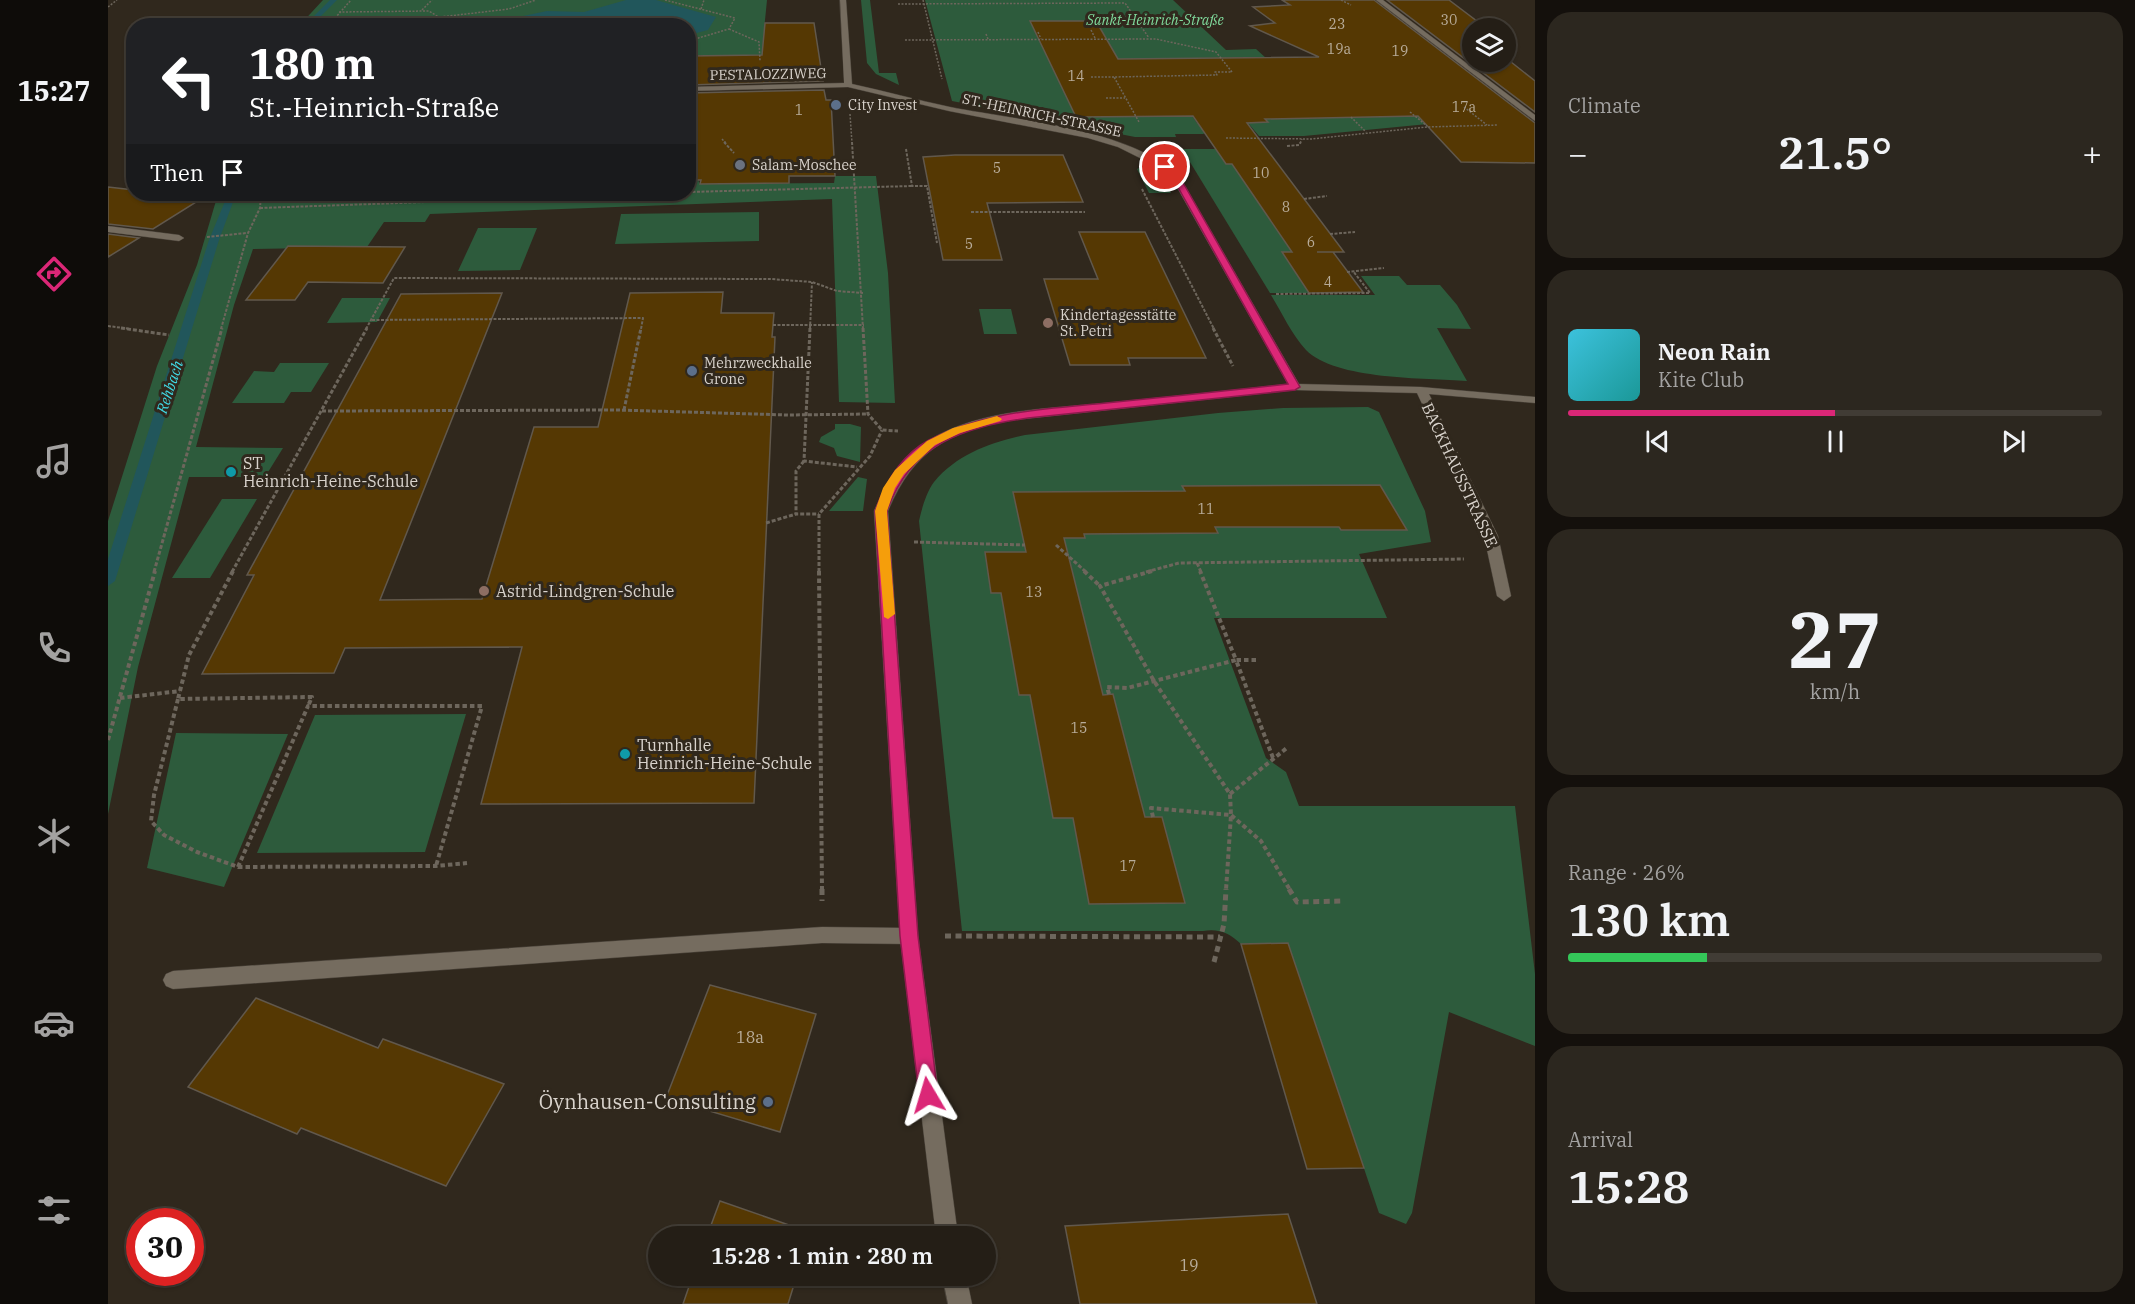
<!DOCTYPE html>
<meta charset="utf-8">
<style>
:root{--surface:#241e16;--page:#2c271f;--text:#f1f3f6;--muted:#a3a2a1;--line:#413c35;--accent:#db2777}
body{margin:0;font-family:"IBM Plex Serif",serif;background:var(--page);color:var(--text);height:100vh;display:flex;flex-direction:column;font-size:22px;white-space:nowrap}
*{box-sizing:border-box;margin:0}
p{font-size:20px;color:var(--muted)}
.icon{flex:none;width:33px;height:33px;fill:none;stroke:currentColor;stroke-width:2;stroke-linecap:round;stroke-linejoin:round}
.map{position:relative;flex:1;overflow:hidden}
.drawer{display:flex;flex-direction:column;gap:12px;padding:12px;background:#14100c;width:600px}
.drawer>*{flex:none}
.top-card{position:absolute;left:18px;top:18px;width:570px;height:183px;border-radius:24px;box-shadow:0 2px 4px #0004,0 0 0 2px var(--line);background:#202124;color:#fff;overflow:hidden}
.buttons{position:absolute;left:1354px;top:18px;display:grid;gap:12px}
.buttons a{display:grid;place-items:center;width:54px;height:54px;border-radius:50%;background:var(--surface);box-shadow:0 2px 4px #0004,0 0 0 2px var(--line);font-size:30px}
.speed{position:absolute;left:18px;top:1208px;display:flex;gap:12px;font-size:30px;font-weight:700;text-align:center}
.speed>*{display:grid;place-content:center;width:78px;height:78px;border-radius:50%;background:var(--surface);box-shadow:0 2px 4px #0004,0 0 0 2px var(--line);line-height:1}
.speed .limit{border:9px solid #d22;background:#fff;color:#111}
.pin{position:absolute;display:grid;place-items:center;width:51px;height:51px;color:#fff;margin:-26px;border:3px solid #fff;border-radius:50%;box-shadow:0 2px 6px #0007}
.me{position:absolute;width:66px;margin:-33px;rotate:353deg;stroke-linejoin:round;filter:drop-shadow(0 0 4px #0008)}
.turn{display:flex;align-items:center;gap:21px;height:126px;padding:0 24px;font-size:27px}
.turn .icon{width:78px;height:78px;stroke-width:2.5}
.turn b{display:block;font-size:42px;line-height:51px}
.then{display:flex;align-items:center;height:57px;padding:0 24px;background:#0003;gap:12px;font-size:22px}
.big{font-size:45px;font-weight:600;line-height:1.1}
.drawer .widget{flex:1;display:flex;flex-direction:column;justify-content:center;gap:9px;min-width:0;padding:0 21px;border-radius:24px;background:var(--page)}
.drawer .dial{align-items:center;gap:0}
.dial b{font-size:78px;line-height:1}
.song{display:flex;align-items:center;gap:18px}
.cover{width:72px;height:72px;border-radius:9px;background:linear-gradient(135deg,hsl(190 70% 55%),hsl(180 70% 35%))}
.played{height:6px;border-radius:3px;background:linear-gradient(90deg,var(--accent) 50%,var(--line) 50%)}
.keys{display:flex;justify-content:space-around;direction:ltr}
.heat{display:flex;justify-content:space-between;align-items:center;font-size:33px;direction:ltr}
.charge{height:9px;border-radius:4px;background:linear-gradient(90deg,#34c759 26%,var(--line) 0)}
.trip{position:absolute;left:540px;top:1226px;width:348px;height:60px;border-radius:30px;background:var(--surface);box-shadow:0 2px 4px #0004,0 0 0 2px var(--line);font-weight:600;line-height:60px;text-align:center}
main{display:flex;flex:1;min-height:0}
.menu{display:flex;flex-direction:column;width:108px;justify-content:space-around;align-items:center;background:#0e0c09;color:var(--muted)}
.menu .icon{width:42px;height:42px}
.menu .on{color:var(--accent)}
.menu b{font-size:27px;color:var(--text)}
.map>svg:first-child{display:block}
.green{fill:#2d5b3c}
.water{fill:#21565b}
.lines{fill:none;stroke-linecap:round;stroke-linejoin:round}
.stream{fill:#21565b;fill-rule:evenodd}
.building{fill:#553803;stroke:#61584c;stroke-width:1.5}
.lane-casing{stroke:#4a433a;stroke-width:1}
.street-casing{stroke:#4a433a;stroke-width:1}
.path-far4{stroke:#6d665c;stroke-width:1.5;stroke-dasharray:2 1.5;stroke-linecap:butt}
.path-far3{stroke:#6d665c;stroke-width:2;stroke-dasharray:3 1.5;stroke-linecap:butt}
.path-far2{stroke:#6d665c;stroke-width:3;stroke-dasharray:4 2;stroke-linecap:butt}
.path-far1{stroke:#6d665c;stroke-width:4;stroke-dasharray:4.5 3;stroke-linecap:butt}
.path{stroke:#6d665c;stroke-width:5;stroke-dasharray:6 4.5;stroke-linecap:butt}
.lane{fill:#756c5f;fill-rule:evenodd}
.street{fill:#756c5f;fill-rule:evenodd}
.route{fill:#db2777;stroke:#8e194d;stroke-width:1.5}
.slow{fill:#f59e0b}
.service-dot{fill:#5c6f8a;stroke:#30281d;stroke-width:2}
.worship-dot{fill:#6b7280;stroke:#30281d;stroke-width:2}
.education-dot{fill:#8d6e63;stroke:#30281d;stroke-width:2}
.culture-dot{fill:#0f9aa8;stroke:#30281d;stroke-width:2}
.labels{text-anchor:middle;stroke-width:6;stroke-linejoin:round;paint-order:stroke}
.far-park-label{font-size:14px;font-style:italic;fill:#7fd99b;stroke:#30281d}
.number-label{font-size:14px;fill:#b8ac9a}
.far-street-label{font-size:14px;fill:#d9d3cc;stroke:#30281d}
.far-poi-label{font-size:14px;fill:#d9d3cc;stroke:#30281d;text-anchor:start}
.far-water-label{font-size:15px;font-style:italic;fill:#41d9e5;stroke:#30281d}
.poi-label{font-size:16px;fill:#d9d3cc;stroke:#30281d;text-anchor:start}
.street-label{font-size:16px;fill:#d9d3cc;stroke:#30281d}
.near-number-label{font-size:16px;fill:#b8ac9a}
.near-poi-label{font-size:20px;fill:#d9d3cc;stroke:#30281d;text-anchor:end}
</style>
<main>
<nav class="menu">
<b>15:27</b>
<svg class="icon on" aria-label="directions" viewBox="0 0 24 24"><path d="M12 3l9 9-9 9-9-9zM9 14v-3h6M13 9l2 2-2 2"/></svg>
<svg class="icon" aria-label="music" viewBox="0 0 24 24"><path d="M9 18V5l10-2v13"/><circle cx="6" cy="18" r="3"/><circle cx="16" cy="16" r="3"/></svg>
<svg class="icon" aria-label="phone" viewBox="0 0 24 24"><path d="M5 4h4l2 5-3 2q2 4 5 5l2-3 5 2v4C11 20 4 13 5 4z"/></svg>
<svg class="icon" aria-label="climate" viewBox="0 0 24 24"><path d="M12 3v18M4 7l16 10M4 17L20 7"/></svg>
<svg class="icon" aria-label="car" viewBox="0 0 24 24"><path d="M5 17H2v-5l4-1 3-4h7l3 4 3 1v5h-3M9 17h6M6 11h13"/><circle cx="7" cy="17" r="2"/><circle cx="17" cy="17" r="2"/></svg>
<svg class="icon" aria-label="filters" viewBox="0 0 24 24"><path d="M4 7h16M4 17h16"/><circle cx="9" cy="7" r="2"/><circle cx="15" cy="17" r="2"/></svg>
</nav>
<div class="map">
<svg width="1427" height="1304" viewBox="0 0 1427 1304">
<rect width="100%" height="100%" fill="#30281d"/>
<g class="green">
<path d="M215 0H659L656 30 661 31 659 55H581L580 26H191Z"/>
<path d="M753 0H762L771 73H788L791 85 768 74 759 63Z"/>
<path d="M817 0H1065L1118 50 1148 49 1178 76 1311 70 1320 124 1196 136H1151L1140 123 1159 122 1064 87 1089 123H1111L1113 126 1095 134H1067L1068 137H1027L844 101Z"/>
<path d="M1074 149H1109L1124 164 1185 252 1201 293H1162Z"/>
<path d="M1039 164 1054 176 1063 193H1041L1029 169Z"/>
<path d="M727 176H768L780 273 787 403 731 402 724 199 322 214 317 222H276L259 247 145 249 126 305 88 447 175 448 157 477H81L30 667 0 814V521L49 366 89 265 110 194H580L581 180H590L592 184 726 183Z"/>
<path d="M651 212V241L507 244 513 214Z"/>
<path d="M370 228H429L412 270 350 271Z"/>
<path d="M1253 276H1291L1299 285H1332L1349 305 1363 329 1329 328 1359 381C1318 378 1227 380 1198 350 1184 335 1174 313 1163 295H1267Z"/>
<path d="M234 298H282L269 322 219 323Z"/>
<path d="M871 309H903L909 334H876Z"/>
<path d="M172 363H221L203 392H183L176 403H124L146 371 166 372Z"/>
<path d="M1260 407 1271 412 1317 511 1323 542 1251 554 1279 618H1106L1158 758 1178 772 1191 806H1407L1427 974V1046L1341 1012 1304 1213 1298 1224 1271 1213 1180 943 1133 944C1122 933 1110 928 1095 931H854L811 521C814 508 818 493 826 482 849 454 884 442 917 435L1110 413 1175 408Z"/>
<path d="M727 424H742L753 427 752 462 729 456 726 448 711 442 713 437 727 429Z"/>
<path d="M750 477 759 479 755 511H721Z"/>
<path d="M114 499H149L102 578H64Z"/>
<path d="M358 714 317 852 149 853 207 715Z"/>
<path d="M68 733 180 734 116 887 39 868Z"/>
</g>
<path class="water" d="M518 0H548L608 17 600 30 581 35 580 26 389 23 391 21 439 11 476 12Z"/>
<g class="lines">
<g class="stream">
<path d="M222 0H229L203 26H196Z"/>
<path d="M120 194H128L111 240 7 581 0 586V559L101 240Z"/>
</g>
</g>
<g class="building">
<path d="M1174 0H1266L1427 123V163L1353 162 1310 116 1157 119 1160 122 1139 123 1236 252H1209H1225L1255 292 1201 293 1174 252H1184L1124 164H1118L1085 116 968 117 922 21H988L1010 59 1211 57 1142 26 1167 23 1145 7 1182 5Z"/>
<path d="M1279 0H1341L1378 28H1365V62H1398V58L1427 81V112Z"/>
<path d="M657 23H706L715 81 580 85V56L654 55Z"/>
<path d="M716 90 718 100H723L727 176H681V183L592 184 593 180H580V93Z"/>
<path d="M847 155H955L975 202 879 203 894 260H835L815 157Z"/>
<path d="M0 187 26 190V194H51L93 199 45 229 0 224Z"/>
<path d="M971 232H1037L1098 358H1020L1022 365H962L936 279H990Z"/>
<path d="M0 234 31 238 0 257Z"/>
<path d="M180 246 297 247 275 283 200 282 187 300H138Z"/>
<path d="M615 292 613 313H666L664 337H667L646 803 373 804 414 647 237 648 226 673 94 674 146 575H139L293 294 394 293 272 600 374 599 426 427H490L522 293Z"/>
<path d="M1272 485 1299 530H1233L1231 527H1107L1110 533 976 534 977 538H956L995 695 1005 694 1037 817H1054L1077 903 981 904 965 818H945L922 695H911L893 593H883L877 552H918L905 492 1077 491 1074 486Z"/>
<path d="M1180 943 1256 1168 1199 1169 1133 944Z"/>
<path d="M602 985 708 1014 672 1132 558 1098Z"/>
<path d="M148 998 270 1048 275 1039 396 1084 338 1186 193 1128 189 1134 80 1087Z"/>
<path d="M612 1201 701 1232 700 1236H599Z"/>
<path d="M1180 1214 1209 1304H972L957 1226Z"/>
<path d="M585 1275H689L680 1304H575Z"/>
</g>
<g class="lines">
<defs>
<path id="lane" d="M714 927 801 928 808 930 810 936 808 942 801 944 714 943 65 989 58 986 55 980 58 974 65 971Z"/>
<g id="street">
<path d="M732 0H738L744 84C776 91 809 100 842 107 906 120 1032 129 1074 181L1191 384 1313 387 1427 397V403L1321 394 1390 536 1403 596 1396 601 1389 596 1376 536 1309 393 1187 390 905 420C841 432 806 449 780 511L810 936 850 1236H828L792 936 766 511C779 483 794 456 821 440 873 409 939 409 998 403 1059 397 1119 391 1180 384L1066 182 1054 169 1010 147 980 138 841 111 740 87 580 91V87L736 83Z"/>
<path d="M1268 0H1275L1427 115V121Z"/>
<path d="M0 226 71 235 76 238 71 241 0 232Z"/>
<path d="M834 1275H858L864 1304H840Z"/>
</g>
</defs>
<use href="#lane" class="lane-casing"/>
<use href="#street" class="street-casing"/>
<g class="path-far4">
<path d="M557 0 627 18 621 29 580 41"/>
<path d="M815 0 834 79"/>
<path d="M1233 0 1243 5"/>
<path d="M790 4 1017 3 1041 38"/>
<path d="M0 7 9 0"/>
<path d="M593 9 596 0"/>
<path d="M314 10 324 0"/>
<path d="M231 12 321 11 340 23 350 26"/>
<path d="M332 17 401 9 428 0"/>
<path d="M220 26 243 0"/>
<path d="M621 29 651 42 652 61"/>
<path d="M983 30 987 38"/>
<path d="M930 32 933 39"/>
<path d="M878 34 880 39"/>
<path d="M797 40 1048 39 1108 52 1124 72H1107L1109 75 1006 77 1031 122"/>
<path d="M983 77H1006"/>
<path d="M998 98H1017"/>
<path d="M1356 107 1379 125"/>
<path d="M1302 112 1319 126"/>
<path d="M742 114 744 143"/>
<path d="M1243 117 1258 132"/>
<path d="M1118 138 1203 139 1319 127 1390 125"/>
<path d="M614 139 618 143"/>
<path d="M1192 143 1194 139"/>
</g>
<g class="path-far3">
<path d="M616 142 626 153"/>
<path d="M744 142 755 329"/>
<path d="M1179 146 1191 145 1193 142"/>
<path d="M798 149 804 186H819L829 243"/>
<path d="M1034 189 1106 329"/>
<path d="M580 192 804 186"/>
<path d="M1196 199 1219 196"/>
<path d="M152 208 543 194"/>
<path d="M863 212H977"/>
<path d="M1222 234 1247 232"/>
<path d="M99 237 139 233"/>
<path d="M1239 272 1276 268"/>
<path d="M1168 294 1262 293 1245 271"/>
<path d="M264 320 535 318 533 329"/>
<path d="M665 325H756"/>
<path d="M0 326 23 329"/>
<path d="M113 329 140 233 152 208 153 194"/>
<path d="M258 329 286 278 663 279 704 282 729 291 755 293"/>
<path d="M702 329 704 282"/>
</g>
<g class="path-far2">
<path d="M13 328 61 335"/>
<path d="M702 328 696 461 749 467"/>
<path d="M755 328 760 414 774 430 790 431"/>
<path d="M1105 328 1125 366"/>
<path d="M516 410 533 328"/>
<path d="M214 411 509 410 680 415 760 414"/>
<path d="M696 461 688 471V514H711"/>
<path d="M658 523 688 514"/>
<path d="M806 542 917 545"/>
<path d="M948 545 978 572"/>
<path d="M1089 563 1093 572"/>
<path d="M46 572 114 328"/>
<path d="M124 572 259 328"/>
<path d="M711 572V514L762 456 774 430"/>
<path d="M1038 572 1071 563 1356 559"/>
</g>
<g class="path-far1">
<path d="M125 571 81 655 70 699 204 697 200 706"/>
<path d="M711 571 714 890"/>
<path d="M976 571 992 586"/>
<path d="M1044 571 992 586 1046 681 1122 794 1123 815 1118 890"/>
<path d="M1148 660H1128L1165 758"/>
<path d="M1001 694 999 687 1019 688 1128 660 1092 571"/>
<path d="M12 698 72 691"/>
<path d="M70 699 46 795 43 821 56 835 89 852 130 867 328 866 359 863"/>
<path d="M0 740 47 571"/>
<path d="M1122 794 1180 747"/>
<path d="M1045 817 1043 808 1123 815 1153 841 1182 890"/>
<path d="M130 867 200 706H374L328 866"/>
</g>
<g class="path">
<path d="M714 889V901"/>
<path d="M1181 889 1189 902 1235 901"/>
<path d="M837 936 1112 937"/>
<path d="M1106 962 1116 924 1118 889"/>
</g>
<use href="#lane" class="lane"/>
<use href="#street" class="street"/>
</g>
<path class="route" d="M1057 164 1074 181 1192 387 1187 390 920 418C854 428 803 443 779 511L810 936 830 1095 827 1102 820 1105 813 1102 811 1095 792 936 767 511C777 483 793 455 821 440 876 411 938 409 998 403 1059 397 1120 391 1180 384L1067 182 1053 167Z"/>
<path class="slow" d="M889 416 894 419 892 421 852 433 827 445 796 474 787 488 779 511 787 614 780 619 776 617 767 511 775 488 787 470 819 441 845 428Z"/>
<g class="service-dot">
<circle cx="728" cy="105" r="6"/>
<circle cx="584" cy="371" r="6"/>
<circle cx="660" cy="1102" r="6"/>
</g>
<circle class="worship-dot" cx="632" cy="165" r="6"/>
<g class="education-dot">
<circle cx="940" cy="323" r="6"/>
<circle cx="376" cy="591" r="6"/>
</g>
<g class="culture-dot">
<circle cx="123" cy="472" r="6"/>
<circle cx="517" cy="754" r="6"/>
</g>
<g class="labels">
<g class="far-park-label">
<text x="1047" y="25">Sankt-Heinrich-Straße</text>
</g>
<g class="number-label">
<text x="1341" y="25">30</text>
<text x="1229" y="29">23</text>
<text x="1231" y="54">19a</text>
<text x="1292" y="56">19</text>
<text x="968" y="81">14</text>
<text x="1356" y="112">17a</text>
<text x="691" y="115">1</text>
<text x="889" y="173">5</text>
<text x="1153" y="178">10</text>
<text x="1178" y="212">8</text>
<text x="1203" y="247">6</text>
<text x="861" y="249">5</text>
<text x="1220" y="287">4</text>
<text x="1098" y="514">11</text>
<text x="926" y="597">13</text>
<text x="971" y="733">15</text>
<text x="1020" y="871">17</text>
</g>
<g class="far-street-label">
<text transform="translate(660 74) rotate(-1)" y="5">PESTALOZZIWEG</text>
<text transform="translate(934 115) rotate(12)" y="5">ST.-HEINRICH-STRASSE</text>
</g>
<g class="far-poi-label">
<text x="740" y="110">City Invest</text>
<text x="644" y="170">Salam-Moschee</text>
<text x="952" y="320">Kindertagesstätte<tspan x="952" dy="16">St. Petri</tspan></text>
<text x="596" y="368">Mehrzweckhalle<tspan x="596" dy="16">Grone</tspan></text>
</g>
<g class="far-water-label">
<text transform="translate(62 387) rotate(-72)" y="5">Rehbach</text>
</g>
<g class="poi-label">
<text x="135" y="469">ST<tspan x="135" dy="18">Heinrich-Heine-Schule</tspan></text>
<text x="388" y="597">Astrid-Lindgren-Schule</text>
<text x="529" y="751">Turnhalle<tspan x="529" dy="18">Heinrich-Heine-Schule</tspan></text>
</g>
<g class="street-label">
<text transform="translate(1352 475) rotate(65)" y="6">BACKHAUSSTRASSE</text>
</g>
<g class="near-number-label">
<text x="642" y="1043">18a</text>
<text x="1081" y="1271">19</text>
</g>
<g class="near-poi-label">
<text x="648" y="1109">Öynhausen-Consulting</text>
</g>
</g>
</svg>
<div class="buttons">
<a><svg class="icon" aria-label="layers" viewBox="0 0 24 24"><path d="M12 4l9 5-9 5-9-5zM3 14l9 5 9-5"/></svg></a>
</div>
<div class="speed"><div class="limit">30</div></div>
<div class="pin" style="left:1057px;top:167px;background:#d93025"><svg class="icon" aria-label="arrive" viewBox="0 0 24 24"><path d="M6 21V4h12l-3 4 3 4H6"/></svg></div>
<svg class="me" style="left:820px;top:1095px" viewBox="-20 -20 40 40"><path d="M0-17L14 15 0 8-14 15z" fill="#db2777" stroke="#fff" stroke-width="4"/></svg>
<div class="trip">15:28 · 1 min · 280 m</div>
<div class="top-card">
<div class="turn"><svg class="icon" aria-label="left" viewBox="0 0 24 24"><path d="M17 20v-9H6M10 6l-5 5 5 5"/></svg><div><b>180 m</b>St.-Heinrich-Straße</div></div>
<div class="then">Then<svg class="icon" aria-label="arrive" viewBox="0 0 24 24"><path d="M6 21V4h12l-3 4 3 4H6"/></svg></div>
</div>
</div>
<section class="drawer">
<div class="widget"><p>Climate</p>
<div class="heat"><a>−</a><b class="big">21.5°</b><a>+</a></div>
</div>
<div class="widget">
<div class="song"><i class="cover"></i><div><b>Neon Rain</b><p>Kite Club</p></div></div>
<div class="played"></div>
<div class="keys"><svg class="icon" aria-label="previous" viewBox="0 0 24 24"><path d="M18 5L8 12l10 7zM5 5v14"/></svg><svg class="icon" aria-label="pause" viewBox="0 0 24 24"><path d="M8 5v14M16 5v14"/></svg><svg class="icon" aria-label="next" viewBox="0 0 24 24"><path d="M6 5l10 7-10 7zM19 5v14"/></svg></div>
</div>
<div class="widget dial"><b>27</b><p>km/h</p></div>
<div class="widget"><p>Range · 26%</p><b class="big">130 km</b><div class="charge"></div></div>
<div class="widget"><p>Arrival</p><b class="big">15:28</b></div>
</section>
</main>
